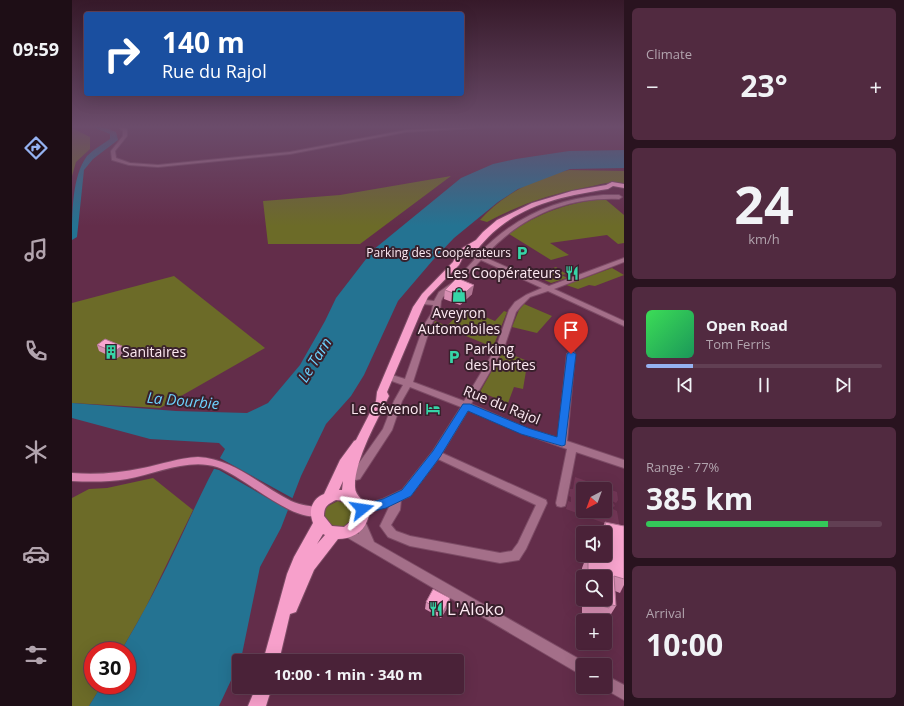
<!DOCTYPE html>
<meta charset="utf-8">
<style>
:root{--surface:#4a2238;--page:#512a40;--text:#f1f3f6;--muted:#b2a4ae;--line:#613f53;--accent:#95b2f1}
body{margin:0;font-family:"Open Sans",sans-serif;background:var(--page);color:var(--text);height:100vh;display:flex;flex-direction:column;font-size:15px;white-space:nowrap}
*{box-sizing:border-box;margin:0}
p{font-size:13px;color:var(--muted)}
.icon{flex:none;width:22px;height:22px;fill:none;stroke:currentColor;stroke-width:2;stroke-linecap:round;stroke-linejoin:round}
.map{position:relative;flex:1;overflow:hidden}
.sheet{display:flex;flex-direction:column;gap:8px;padding:8px;background:#29131f;width:280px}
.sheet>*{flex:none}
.banner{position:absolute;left:12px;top:12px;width:380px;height:84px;border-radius:4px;box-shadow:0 4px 16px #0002,0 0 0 1px var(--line);background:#1a4fa0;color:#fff;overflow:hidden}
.needle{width:26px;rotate:221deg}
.buttons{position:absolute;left:504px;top:482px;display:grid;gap:8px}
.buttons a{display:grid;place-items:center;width:36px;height:36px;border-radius:4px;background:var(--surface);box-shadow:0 4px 16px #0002,0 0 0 1px var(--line);font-size:20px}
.speed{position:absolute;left:12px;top:642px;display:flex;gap:8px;font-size:20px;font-weight:700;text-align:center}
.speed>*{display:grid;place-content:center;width:52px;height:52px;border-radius:50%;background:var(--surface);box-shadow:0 4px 16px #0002,0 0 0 1px var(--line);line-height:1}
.speed .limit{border:6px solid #d22;background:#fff;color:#111}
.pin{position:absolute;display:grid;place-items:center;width:34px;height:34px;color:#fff;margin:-41px -17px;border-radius:50% 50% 50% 0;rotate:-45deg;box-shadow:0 0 4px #0007}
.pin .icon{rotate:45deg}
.me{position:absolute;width:44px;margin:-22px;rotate:75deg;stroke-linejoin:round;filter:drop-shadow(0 0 3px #0008)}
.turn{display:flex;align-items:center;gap:14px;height:84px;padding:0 12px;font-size:18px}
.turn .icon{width:52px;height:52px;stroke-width:2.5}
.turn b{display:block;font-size:28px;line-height:34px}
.big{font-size:30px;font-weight:700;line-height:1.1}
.sheet .tile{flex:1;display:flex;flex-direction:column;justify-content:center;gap:6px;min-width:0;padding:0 14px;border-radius:6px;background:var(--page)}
.sheet .dial{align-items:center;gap:0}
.dial b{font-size:52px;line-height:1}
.song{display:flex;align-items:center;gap:12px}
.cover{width:48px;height:48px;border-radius:6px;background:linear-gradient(135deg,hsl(130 70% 55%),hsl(150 70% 35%))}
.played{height:4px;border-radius:2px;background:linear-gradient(90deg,var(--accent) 20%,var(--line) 20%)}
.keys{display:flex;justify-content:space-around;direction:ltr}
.heat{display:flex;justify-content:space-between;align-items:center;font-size:22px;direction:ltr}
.charge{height:6px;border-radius:3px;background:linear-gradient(90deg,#34c759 77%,var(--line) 0)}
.trip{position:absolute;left:160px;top:654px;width:232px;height:40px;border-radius:4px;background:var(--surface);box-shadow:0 4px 16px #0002,0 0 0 1px var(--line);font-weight:700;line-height:40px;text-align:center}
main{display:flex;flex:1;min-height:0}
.dock{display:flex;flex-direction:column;width:72px;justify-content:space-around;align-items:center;background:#1e0e16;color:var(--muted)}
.dock .icon{width:28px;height:28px}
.dock .on{color:var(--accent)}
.dock b{font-size:18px;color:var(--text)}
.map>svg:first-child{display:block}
.built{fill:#733757;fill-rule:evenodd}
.green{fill:#6c6b28}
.water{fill:#247392}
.pier{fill:#632d4a}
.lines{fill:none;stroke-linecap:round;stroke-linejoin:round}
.river{fill:#247392;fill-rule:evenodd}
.minor-casing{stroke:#7c4b65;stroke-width:2}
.secondary-casing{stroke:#7c4b65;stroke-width:2}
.primary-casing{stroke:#7c4b65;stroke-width:2}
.minor{fill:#a46f89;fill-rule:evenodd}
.secondary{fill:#da85b0;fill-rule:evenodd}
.primary{fill:#f7a0cb;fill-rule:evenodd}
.wall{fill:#d78fb3;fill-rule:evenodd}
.shaded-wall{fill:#af7492}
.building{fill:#faa6d0;stroke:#af7492}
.route{fill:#1a73e8;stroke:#114b97}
.labels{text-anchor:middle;stroke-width:4;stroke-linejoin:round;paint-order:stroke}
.far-poi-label{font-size:12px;fill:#fde9f2;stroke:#39202c;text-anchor:end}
.poi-label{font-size:14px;fill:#fde9f2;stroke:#39202c;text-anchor:end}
.street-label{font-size:14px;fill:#fde9f2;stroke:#39202c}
.water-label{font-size:15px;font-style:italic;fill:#6dd2fe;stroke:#39202c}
.near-poi-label{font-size:17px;fill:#fde9f2;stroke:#39202c;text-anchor:start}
</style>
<main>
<nav class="dock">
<b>09:59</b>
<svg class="icon on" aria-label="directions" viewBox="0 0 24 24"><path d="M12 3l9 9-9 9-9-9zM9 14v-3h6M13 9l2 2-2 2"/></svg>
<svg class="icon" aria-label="music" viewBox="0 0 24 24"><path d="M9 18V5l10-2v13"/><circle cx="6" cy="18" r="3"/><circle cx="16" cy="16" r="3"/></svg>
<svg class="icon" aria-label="phone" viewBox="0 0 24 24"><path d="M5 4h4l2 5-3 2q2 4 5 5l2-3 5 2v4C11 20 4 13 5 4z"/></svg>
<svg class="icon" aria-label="climate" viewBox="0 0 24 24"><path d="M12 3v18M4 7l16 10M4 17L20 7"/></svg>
<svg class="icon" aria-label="car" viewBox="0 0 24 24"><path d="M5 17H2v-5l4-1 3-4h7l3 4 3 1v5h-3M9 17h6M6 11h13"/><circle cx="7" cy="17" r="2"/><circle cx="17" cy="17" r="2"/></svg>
<svg class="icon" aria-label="filters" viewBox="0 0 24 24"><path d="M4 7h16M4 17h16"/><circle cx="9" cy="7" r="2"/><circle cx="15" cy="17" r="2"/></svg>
</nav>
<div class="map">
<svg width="552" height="706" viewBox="0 0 552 706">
<rect width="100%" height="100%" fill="#632d4a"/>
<path class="built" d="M503 477 545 492 546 500 544 503 540 501 543 506 539 508 545 511 548 529 494 509 496 501 499 502V497L497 496 498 489H501ZM511 489H533V511H511Z"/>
<g class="green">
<path d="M0 128 18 137V149L4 162 0 176Z"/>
<path d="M497 170 552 171V184C538 181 530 184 516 187 478 194 449 204 415 222L408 220C429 196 465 176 497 170Z"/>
<path d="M379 176 288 244H196L191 201 268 195Z"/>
<path d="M533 199 552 215V243L546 244 535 235 478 243 497 255 479 260 437 234C466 213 497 202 533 199Z"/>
<path d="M484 267 494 274 490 275 495 278 479 283 462 275Z"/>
<path d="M540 268 552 275 523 286 517 285 506 289 494 285Z"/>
<path d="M102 276 193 348 88 408 0 403V303Z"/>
<path d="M452 304 480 316 465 333 440 327 447 310Z"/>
<path d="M392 308 423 321 432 311 435 312 421 347 362 323 363 321 375 326Z"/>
<path d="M431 351 453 360 452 364 455 365 451 389 442 387 436 403 408 392Z"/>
<path d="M81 478 121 510 73 609 49 651H21V685H30L17 706H0V498L17 489 35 488Z"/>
<path d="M266 501 279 506C298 531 240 535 254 507Z"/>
</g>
<path class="water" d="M552 150V168L498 169 446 189 426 202 382 238 361 260 326 301 292 375 279 396 254 424 229 476 209 528 188 567 169 659 147 706H17L30 685H55V651H49C71 614 91 576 109 537 123 507 136 478 153 449L147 443 78 439 0 418V403L104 411 175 413 196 403 228 365 253 321 264 298 301 250 389 178 421 164 444 159 497 151Z"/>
<path class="pier" d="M146 457 222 499 218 511 147 470 139 468Z"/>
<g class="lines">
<path class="river" d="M21 127H31L44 132 46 140 21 159 12 170 5 237 0 240C0 213 0 176 15 156 22 149 31 144 38 139V134Z"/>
<defs>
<g id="minor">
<path d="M46 127H51L55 129V136L43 151 44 158 58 163 86 165 218 152 334 130 404 127 402 128 334 132 218 154 86 167 57 165 40 160 39 151 51 136V131Z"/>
<path d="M531 195H547L550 197 547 199C493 197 448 217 412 257L477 286 552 258V262L482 289 552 321V326L476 291 458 297 449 306 444 312 432 348 399 404 456 429 486 438 495 354 499 351 502 352 503 354 495 441 552 460V468L504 452 494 503 493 506 489 507 485 506 484 503 495 449 450 433 396 410 370 453 474 500 475 503 454 549 447 560 428 563 338 546 316 537 308 526 318 505 290 513 286 512 285 509 286 506 311 499 330 490 361 451 389 407 338 387 330 401 320 430 288 479 284 480 280 479 279 476 280 473 311 429 322 401 331 385 317 380 316 378 320 375 333 379 352 325 359 314 361 305 351 304 350 302 354 300 362 301 367 292 384 280 403 259 394 256V254L406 255C439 219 482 199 531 195ZM409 260 470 288 454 295 443 302 437 310 424 348 392 401 341 382 359 325 368 310 369 301 371 297 388 282ZM366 459 464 505 446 543 440 551 428 553 338 536 324 531 319 525 328 510 329 500 338 496Z"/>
<path d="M288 517 292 519 302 542 516 664 511 665V676L271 535 270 532 271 529 275 527 287 534 283 522 284 519Z"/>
<path d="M533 675 552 685V700L529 687H533Z"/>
</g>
<path id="secondary" d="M126 457C162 459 188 485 219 501 229 506 239 505 249 509L250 512 249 515C222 525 172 476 145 467 116 458 84 474 55 479 37 482 18 482 0 481V473C24 475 47 473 71 468 90 464 107 458 126 457Z"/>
<g id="primary">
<path d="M540 182 552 184V188L541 186 536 189C485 197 438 207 405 250L399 249 393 253 387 265 356 297 351 307 315 392 317 396C306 419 282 461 283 487 283 500 303 503 295 521 291 533 278 539 266 539L242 570 224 612 218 614 207 661H191L215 574 222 557 241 523C236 510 240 499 252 494L268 460 282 441 284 440 304 401 305 392 341 307 350 294 381 262 387 250 404 240 411 232 425 220 460 203 500 191 534 185ZM271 481 270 490H267ZM264 500 273 501 283 510V518L272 527 260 526 252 516C252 506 256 504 264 500ZM251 534 253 535 245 544Z"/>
<path d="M184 687H200L194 706H176Z"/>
</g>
</defs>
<use href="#minor" class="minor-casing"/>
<use href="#secondary" class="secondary-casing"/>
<use href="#primary" class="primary-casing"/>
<use href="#minor" class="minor"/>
<use href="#secondary" class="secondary"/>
<use href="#primary" class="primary"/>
</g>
<g class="wall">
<path d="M373 290 400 294 388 305 372 299Z"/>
<path d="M25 345 50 346 52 353 44 359 27 351Z"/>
<path d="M533 522 552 533V585L548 593 543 591 544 606 536 619 532 617 530 621 510 615V568L515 555 528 557 527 555H533V533H528ZM511 577H533V599H511Z"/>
<path d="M378 598 377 605 369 618 353 609 354 602Z"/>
</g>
<g class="shaded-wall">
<path d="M402 285 400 294 388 305 389 296Z"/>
<path d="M50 346 52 353 44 359 42 352Z"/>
<path d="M378 598 377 605 369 618 371 612Z"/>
</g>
<g class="building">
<path d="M385 278 402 285 389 296 373 290Z"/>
<path d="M33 339 50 346 42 352 25 345Z"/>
<path d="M533 522 552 526V579L542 576 544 606 537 604V608L516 602V599H533V577H516V555L535 559Z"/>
<path d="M361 589 378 598 371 612 354 602Z"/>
</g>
<linearGradient id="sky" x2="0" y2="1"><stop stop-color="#361929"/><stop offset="0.56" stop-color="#6b4c6b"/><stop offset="1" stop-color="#6b4c6b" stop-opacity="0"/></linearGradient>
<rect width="552" height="226" fill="url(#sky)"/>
<path class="route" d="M499 351 504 354 493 445 490 446 449 434 396 411 368 457 339 496 314 508 290 514 285 513 284 509 285 506 311 499 330 490 361 451 391 404H398L456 428 485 437 495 354Z"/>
<defs>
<symbol id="parking-bare" viewBox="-9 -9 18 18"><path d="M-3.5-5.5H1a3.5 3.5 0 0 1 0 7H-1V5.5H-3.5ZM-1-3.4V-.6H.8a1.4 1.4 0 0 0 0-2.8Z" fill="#36d4a7" stroke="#39202c" stroke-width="2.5" paint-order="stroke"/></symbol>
<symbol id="restaurant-bare" viewBox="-9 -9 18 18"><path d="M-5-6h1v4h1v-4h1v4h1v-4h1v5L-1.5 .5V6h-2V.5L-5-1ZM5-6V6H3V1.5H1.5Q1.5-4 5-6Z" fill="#36d4a7" stroke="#39202c" stroke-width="2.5" paint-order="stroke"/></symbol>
<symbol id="shop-bare" viewBox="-9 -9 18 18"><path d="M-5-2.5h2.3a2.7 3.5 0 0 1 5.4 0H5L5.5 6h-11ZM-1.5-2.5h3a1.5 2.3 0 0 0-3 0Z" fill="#36d4a7" stroke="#39202c" stroke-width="2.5" paint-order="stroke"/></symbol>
<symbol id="building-bare" viewBox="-9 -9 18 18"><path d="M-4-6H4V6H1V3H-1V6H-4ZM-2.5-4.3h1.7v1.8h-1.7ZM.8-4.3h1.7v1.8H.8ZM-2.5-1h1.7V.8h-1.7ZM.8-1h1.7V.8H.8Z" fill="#36d4a7" stroke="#39202c" stroke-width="2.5" paint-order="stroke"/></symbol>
<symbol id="hotel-bare" viewBox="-9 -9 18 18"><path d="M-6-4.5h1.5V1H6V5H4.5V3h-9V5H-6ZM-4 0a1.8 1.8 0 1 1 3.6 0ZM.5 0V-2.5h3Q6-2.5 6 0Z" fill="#36d4a7" stroke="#39202c" stroke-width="2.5" paint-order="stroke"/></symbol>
</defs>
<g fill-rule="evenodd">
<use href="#parking-bare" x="440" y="243" width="20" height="20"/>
<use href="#restaurant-bare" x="490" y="263" width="20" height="20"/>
<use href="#shop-bare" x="377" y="285" width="20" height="20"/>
<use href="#building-bare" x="29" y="342" width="20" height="20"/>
<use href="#parking-bare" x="372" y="347" width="20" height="20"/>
<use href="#hotel-bare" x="351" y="399" width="20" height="20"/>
<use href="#restaurant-bare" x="354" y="599" width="20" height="20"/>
</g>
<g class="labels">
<g class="far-poi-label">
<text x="439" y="257">Parking des Coopérateurs</text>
</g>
<g class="poi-label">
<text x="489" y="278">Les Coopérateurs</text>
<text x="387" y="318" text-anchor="middle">Aveyron<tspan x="387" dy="16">Automobiles</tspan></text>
<text x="393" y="354" text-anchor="start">Parking<tspan x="393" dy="16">des Hortes</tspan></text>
<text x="50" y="357" text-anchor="start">Sanitaires</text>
<text x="350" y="414">Le Cévenol</text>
</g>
<g class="street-label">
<text transform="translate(430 405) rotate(22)" y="5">Rue du Rajol</text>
</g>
<g class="water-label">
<text transform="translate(243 360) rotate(-58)" y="5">Le Tarn</text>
<text transform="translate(111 401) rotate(5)" y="5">La Dourbie</text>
</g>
<g class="near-poi-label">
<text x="375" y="615">L'Aloko</text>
</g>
</g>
</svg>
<div class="buttons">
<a><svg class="needle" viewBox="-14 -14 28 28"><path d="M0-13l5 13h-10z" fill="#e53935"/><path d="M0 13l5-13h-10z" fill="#b2a4ae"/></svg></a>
<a><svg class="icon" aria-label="sound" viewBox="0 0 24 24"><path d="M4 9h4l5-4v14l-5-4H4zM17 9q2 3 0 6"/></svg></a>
<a><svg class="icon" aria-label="search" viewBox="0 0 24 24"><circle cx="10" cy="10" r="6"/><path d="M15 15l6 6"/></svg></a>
<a>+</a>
<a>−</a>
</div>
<div class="speed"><div class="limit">30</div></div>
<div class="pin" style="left:499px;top:354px;background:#d93025"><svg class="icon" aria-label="arrive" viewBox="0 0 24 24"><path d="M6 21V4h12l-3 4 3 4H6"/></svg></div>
<svg class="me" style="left:290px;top:509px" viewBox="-20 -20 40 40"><path d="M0-17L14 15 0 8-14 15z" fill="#1a73e8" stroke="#fff" stroke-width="4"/></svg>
<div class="trip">10:00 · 1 min · 340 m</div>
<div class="banner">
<div class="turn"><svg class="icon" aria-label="right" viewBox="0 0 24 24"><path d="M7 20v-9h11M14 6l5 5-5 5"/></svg><div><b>140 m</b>Rue du Rajol</div></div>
</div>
</div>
<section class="sheet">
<div class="tile"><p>Climate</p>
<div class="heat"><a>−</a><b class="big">23°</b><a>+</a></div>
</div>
<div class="tile dial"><b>24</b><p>km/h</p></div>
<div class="tile">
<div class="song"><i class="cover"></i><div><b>Open Road</b><p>Tom Ferris</p></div></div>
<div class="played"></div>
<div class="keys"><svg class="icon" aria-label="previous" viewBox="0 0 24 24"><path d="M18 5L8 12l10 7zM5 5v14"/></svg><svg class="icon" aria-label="pause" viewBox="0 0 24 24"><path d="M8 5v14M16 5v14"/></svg><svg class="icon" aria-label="next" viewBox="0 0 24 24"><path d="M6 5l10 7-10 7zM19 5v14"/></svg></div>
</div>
<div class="tile"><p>Range · 77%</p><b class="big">385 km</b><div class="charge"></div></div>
<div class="tile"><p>Arrival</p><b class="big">10:00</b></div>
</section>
</main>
